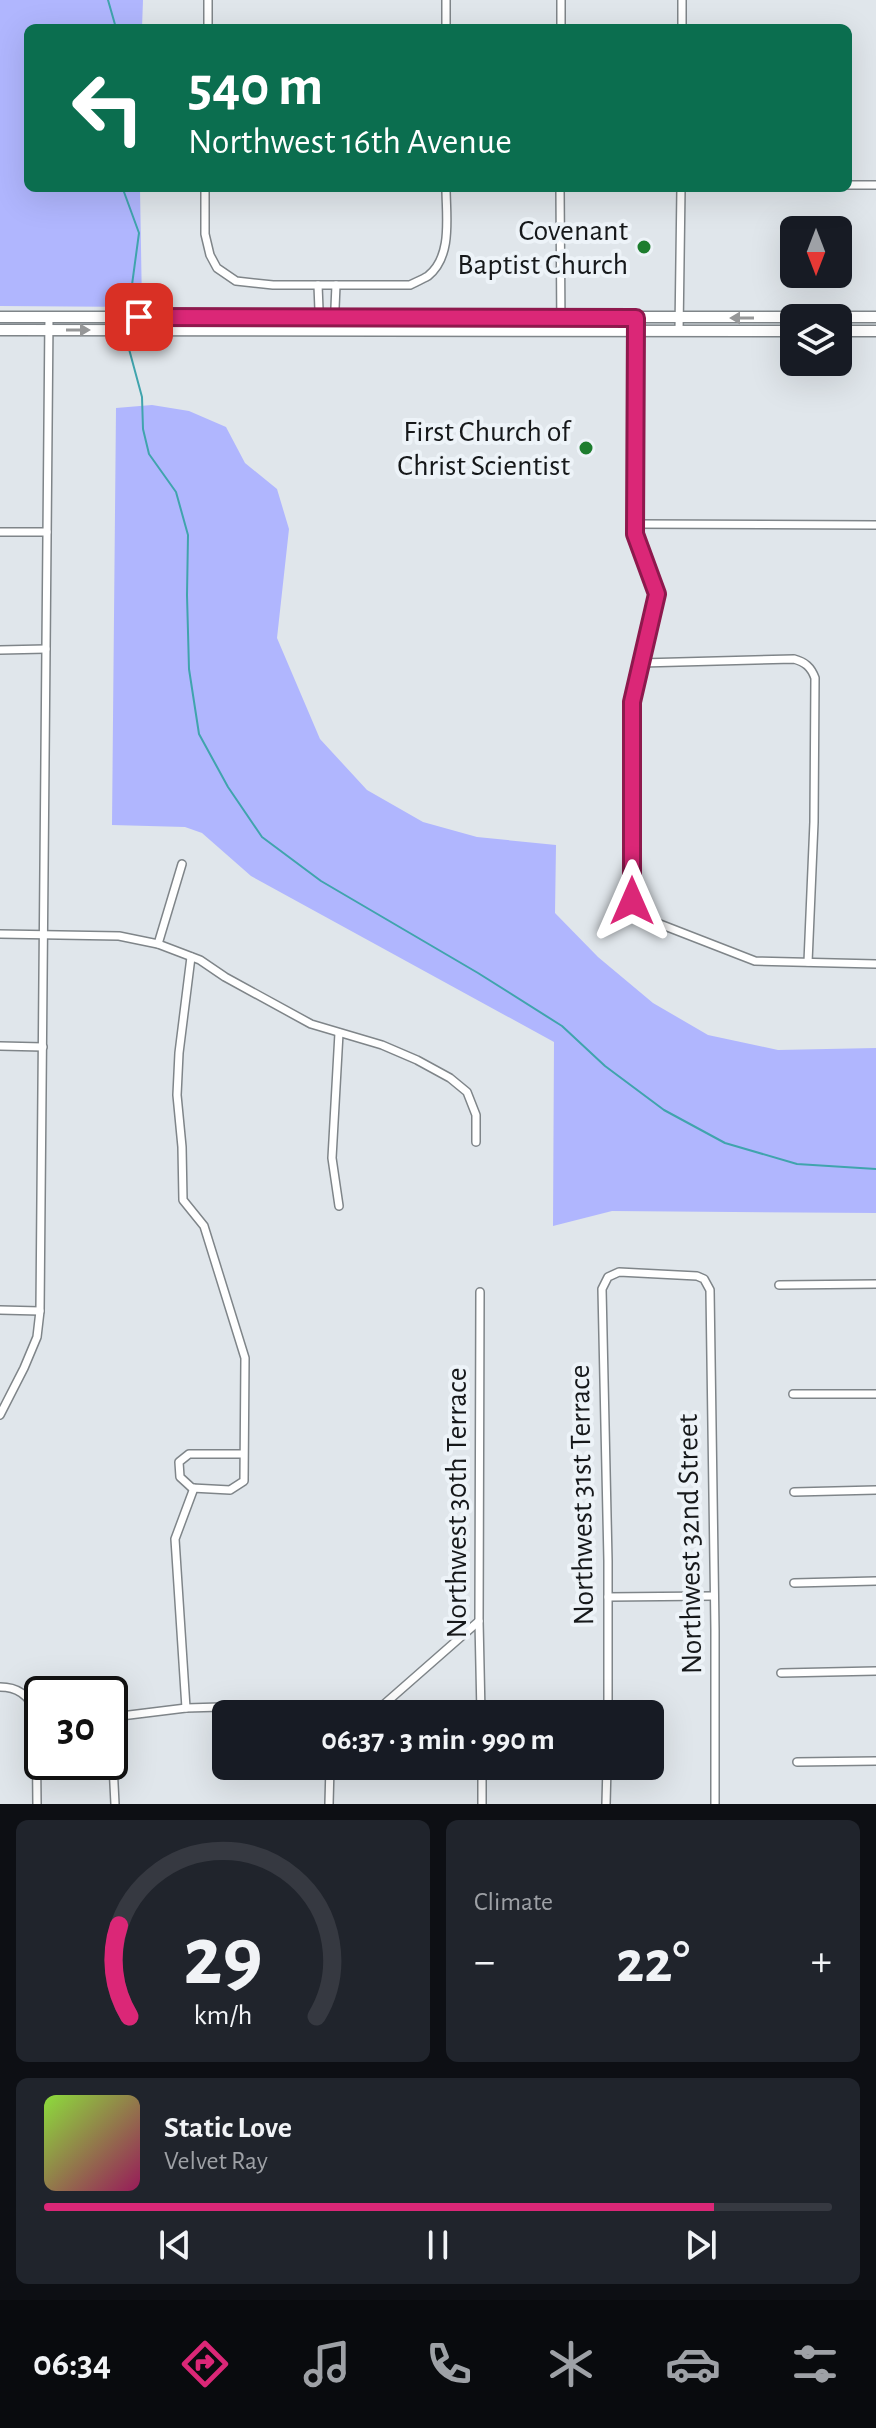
<!DOCTYPE html>
<meta charset="utf-8">
<style>
:root{--surface:#171b24;--page:#20242c;--text:#f1f3f6;--muted:#9ea1a6;--line:#363941;--accent:#db2777}
body{margin:0;font-family:"Alegreya Sans",sans-serif;background:var(--page);color:var(--text);height:100vh;display:flex;flex-direction:column;font-size:30px;white-space:nowrap}
*{box-sizing:border-box;margin:0}
p{font-size:26px;color:var(--muted)}
.icon{flex:none;width:44px;height:44px;fill:none;stroke:currentColor;stroke-width:2;stroke-linecap:round;stroke-linejoin:round}
.map{position:relative;height:1804px;overflow:hidden}
.drawer{display:flex;flex-direction:column;gap:16px;padding:16px;background:#0d0f14;flex:1}
.drawer>*{flex:none}
.banner{position:absolute;left:24px;top:24px;width:828px;height:168px;border-radius:12px;box-shadow:0 8px 32px #0002;background:#0b6e4f;color:#fff;overflow:hidden}
.needle{width:52px;rotate:180deg}
.controls{position:absolute;left:780px;top:216px;display:grid;gap:16px}
.controls a{display:grid;place-items:center;width:72px;height:72px;border-radius:12px;background:var(--surface);box-shadow:0 8px 32px #0002;font-size:40px}
.speed{position:absolute;left:24px;top:1676px;display:flex;gap:16px;font-size:40px;font-weight:700;text-align:center}
.speed>*{display:grid;place-content:center;width:104px;height:104px;border-radius:50%;background:var(--surface);box-shadow:0 8px 32px #0002;line-height:1}
.speed .limit{border:4px solid #111;border-radius:12px;background:#fff;color:#111}
.pin{position:absolute;display:grid;place-items:center;width:68px;height:68px;color:#fff;margin:-34px;border-radius:16px;box-shadow:0 4px 12px #0006}
.me{position:absolute;width:88px;margin:-44px;rotate:0deg;stroke-linejoin:round;filter:drop-shadow(0 0 6px #0008)}
.turn{display:flex;align-items:center;gap:28px;height:168px;padding:0 32px;font-size:36px}
.turn .icon{width:104px;height:104px;stroke-width:2.5}
.turn b{display:block;font-size:56px;line-height:68px}
.big{font-size:60px;font-weight:600;line-height:1.1}
.drawer .card{flex:1;display:flex;flex-direction:column;justify-content:center;gap:12px;min-width:0;padding:0 28px;border-radius:12px;background:var(--page)}
.drawer .dial{align-items:center;gap:0}
.dial svg{height:208px;overflow:visible;fill:none;stroke:var(--line);stroke-width:7;stroke-linecap:round;text-anchor:middle}
.dial text{fill:var(--text);stroke:none}
.song{display:flex;align-items:center;gap:24px}
.cover{width:96px;height:96px;border-radius:12px;background:linear-gradient(135deg,hsl(90 70% 55%),hsl(330 70% 35%))}
.played{height:8px;border-radius:4px;background:linear-gradient(90deg,var(--accent) 85%,var(--line) 85%)}
.keys{display:flex;justify-content:space-around;direction:ltr}
.heat{display:flex;justify-content:space-between;align-items:center;font-size:44px;direction:ltr}
.drawer .tiles{flex:1;display:grid;gap:16px;grid-template-columns:1fr 1fr}
.card:last-child{grid-column:span 2}
.trip{position:absolute;left:212px;top:1700px;width:452px;height:80px;border-radius:12px;background:var(--surface);box-shadow:0 8px 32px #0002;font-weight:600;line-height:80px;text-align:center}
.dock{display:flex;height:128px;justify-content:space-around;align-items:center;background:#090b0e;color:var(--muted)}
.dock .icon{width:56px;height:56px}
.dock .current{color:var(--accent)}
.dock b{font-size:36px;color:var(--text)}
.map>svg:first-child{display:block}
.green{fill:#b0b6fe}
.lines{fill:none;stroke-linecap:round;stroke-linejoin:round}
.stream{stroke:#40a4ad;stroke-width:2}
.street-casing{stroke:#7f8589;stroke-width:10}
.secondary-casing{stroke:#7f8589;stroke-width:13}
.street{stroke:#fff;stroke-width:7}
.secondary{stroke:#fff;stroke-width:10}
.oneway{fill:#969798}
.route-casing{stroke:#8e194d;stroke-width:20}
.route{stroke:#db2777;stroke-width:14}
.poi-dot{fill:#1d7d2e;stroke:#edf3f8;stroke-width:3}
.labels{text-anchor:middle;stroke-width:8;stroke-linejoin:round;paint-order:stroke}
.poi-label{font-size:30px;fill:#16181a;stroke:#edf3f8;text-anchor:end}
.street-label{font-size:30px;fill:#16181a;stroke:#edf3f8}
</style>
<div class="map">
<svg width="876" height="1804" viewBox="0 0 876 1804">
<rect width="100%" height="100%" fill="#e0e6eb"/>
<g class="green">
<path d="M0 0H143L142 28H28V188H140L142 307 0 306Z"/>
<path d="M152 405 189 411 226 427 245 463 277 489 289 529 277 638 320 739 367 790 423 822 477 837 556 845 555 913 598 957 653 1003 708 1035 778 1050 876 1048V1213L612 1211 553 1226 554 1042 251 876 202 833 185 827 112 825 116 408Z"/>
</g>
<g class="lines">
<g class="stream">
<path d="M108 0 116 28"/>
<path d="M124 188V192L139 233 129 307"/>
<path d="M129 341V349L142 397 143 429 149 454 176 492 188 535 187 595 189 669 199 734 228 787 262 837 321 881 478 973 562 1026 605 1066 664 1110 725 1143 797 1164 876 1169"/>
</g>
<defs>
<g id="street">
<path d="M208 0V28"/>
<path d="M446 0V28"/>
<path d="M561 0V28"/>
<path d="M682 28V0"/>
<path d="M848 185H876"/>
<path d="M205 188V234L210 255 217 268 236 281 273 285H410C416 282 423 279 428 276 453 256 446 216 446 188"/>
<path d="M560 188 561 331"/>
<path d="M318 285 319 310 323 331"/>
<path d="M636 318 635 534 657 594 632 702V901L639 913 652 921 755 961 876 964"/>
<path d="M334 331 336 285"/>
<path d="M679 331 681 188"/>
<path d="M635 524 876 525"/>
<path d="M0 532H47"/>
<path d="M0 650 46 649"/>
<path d="M641 663 794 659C805 662 811 667 815 678L814 822 808 962"/>
<path d="M0 934 119 936 158 944 200 960 225 977 311 1024 382 1045 417 1060 450 1078 467 1092 476 1115V1142"/>
<path d="M158 944 182 864"/>
<path d="M191 957 179 1053 177 1095 182 1147 183 1200 204 1226 245 1358 244 1481 230 1490 192 1488 180 1477 179 1462 189 1454H244"/>
<path d="M339 1033 332 1158 339 1206"/>
<path d="M0 1046 43 1047"/>
<path d="M779 1285 876 1284"/>
<path d="M480 1292 479 1621 481 1714"/>
<path d="M0 1310 40 1311"/>
<path d="M793 1394H876"/>
<path d="M0 1415 24 1368 37 1337 40 1311 49 317"/>
<path d="M794 1492 876 1490"/>
<path d="M794 1583 876 1581"/>
<path d="M608 1597 714 1596"/>
<path d="M781 1673 876 1671"/>
<path d="M0 1687C18 1687 27 1695 36 1710L37 1804"/>
<path d="M186 1708 175 1539 194 1488"/>
<path d="M373 1714 479 1621"/>
<path d="M608 1714V1561L602 1289 608 1277 619 1272 697 1276 704 1279 710 1290 715 1630V1804"/>
<path d="M797 1762 876 1761"/>
<path d="M115 1804 111 1725 113 1717 186 1708 288 1705 297 1714"/>
<path d="M329 1804 330 1766"/>
<path d="M482 1804V1766"/>
<path d="M606 1804 607 1766"/>
</g>
<g id="secondary">
<path d="M0 317H876"/>
<path d="M0 330 794 331"/>
<path d="M838 331H876"/>
</g>
</defs>
<use href="#street" class="street-casing"/>
<use href="#secondary" class="secondary-casing"/>
<use href="#street" class="street"/>
<use href="#secondary" class="secondary"/>
</g>
<defs><path id="oneway-solid" d="M-6-.8H1V-3.2L6.5 0L1 3.2V.8H-6Z" transform="scale(2)"/></defs>
<g class="oneway">
<use href="#oneway-solid" transform="translate(742 318) rotate(-180)"/>
<use href="#oneway-solid" transform="translate(78 330)"/>
</g>
<g class="lines">
<defs>
<path id="route" d="M139 317 636 318 635 534 657 594 632 702V901"/>
</defs>
<use href="#route" class="route-casing"/>
<use href="#route" class="route"/>
</g>
<g class="poi-dot">
<circle cx="644" cy="247" r="8"/>
<circle cx="586" cy="448" r="8"/>
</g>
<g class="labels">
<g class="poi-label">
<text x="628" y="240">Covenant<tspan x="628" dy="34">Baptist Church</tspan></text>
<text x="570" y="441">First Church of<tspan x="570" dy="34">Christ Scientist</tspan></text>
</g>
<g class="street-label">
<text transform="translate(581 1495) rotate(-91)" y="10">Northwest 31st Terrace</text>
<text transform="translate(456 1503) rotate(-90)" y="10">Northwest 30th Terrace</text>
<text transform="translate(689 1544) rotate(-91)" y="10">Northwest 32nd Street</text>
</g>
</g>
</svg>
<div class="controls">
<a><svg class="needle" viewBox="-14 -14 28 28"><path d="M0-13l5 13h-10z" fill="#e53935"/><path d="M0 13l5-13h-10z" fill="#9ea1a6"/></svg></a>
<a><svg class="icon" aria-label="layers" viewBox="0 0 24 24"><path d="M12 4l9 5-9 5-9-5zM3 14l9 5 9-5"/></svg></a>
</div>
<div class="speed"><div class="limit">30</div></div>
<div class="pin" style="left:139px;top:317px;background:#d93025"><svg class="icon" aria-label="arrive" viewBox="0 0 24 24"><path d="M6 21V4h12l-3 4 3 4H6"/></svg></div>
<svg class="me" style="left:632px;top:901px" viewBox="-20 -20 40 40"><path d="M0-17L14 15 0 8-14 15z" fill="#db2777" stroke="#fff" stroke-width="4"/></svg>
<div class="trip">06:37 · 3 min · 990 m</div>
<div class="banner">
<div class="turn"><svg class="icon" aria-label="left" viewBox="0 0 24 24"><path d="M17 20v-9H6M10 6l-5 5 5 5"/></svg><div><b>540 m</b>Northwest 16th Avenue</div></div>
</div>
</div>
<section class="drawer">
<div class="tiles">
<div class="card dial"><svg viewBox="0 0 100 80">
<path d="M14 69A42 42 0 1 1 86 69"/>
<path d="M14 69A42 42 0 0 1 10 34" stroke="#db2777"/>
<text x="50" y="56" font-size="32" font-weight="700">29</text>
<text x="50" y="72" font-size="11">km/h</text>
</svg></div>
<div class="card"><p>Climate</p>
<div class="heat"><a>−</a><b class="big">22°</b><a>+</a></div>
</div>
<div class="card">
<div class="song"><i class="cover"></i><div><b>Static Love</b><p>Velvet Ray</p></div></div>
<div class="played"></div>
<div class="keys"><svg class="icon" aria-label="previous" viewBox="0 0 24 24"><path d="M18 5L8 12l10 7zM5 5v14"/></svg><svg class="icon" aria-label="pause" viewBox="0 0 24 24"><path d="M8 5v14M16 5v14"/></svg><svg class="icon" aria-label="next" viewBox="0 0 24 24"><path d="M6 5l10 7-10 7zM19 5v14"/></svg></div>
</div>
</div>
</section>
<nav class="dock">
<b>06:34</b>
<svg class="icon current" aria-label="directions" viewBox="0 0 24 24"><path d="M12 3l9 9-9 9-9-9zM9 14v-3h6M13 9l2 2-2 2"/></svg>
<svg class="icon" aria-label="music" viewBox="0 0 24 24"><path d="M9 18V5l10-2v13"/><circle cx="6" cy="18" r="3"/><circle cx="16" cy="16" r="3"/></svg>
<svg class="icon" aria-label="phone" viewBox="0 0 24 24"><path d="M5 4h4l2 5-3 2q2 4 5 5l2-3 5 2v4C11 20 4 13 5 4z"/></svg>
<svg class="icon" aria-label="climate" viewBox="0 0 24 24"><path d="M12 3v18M4 7l16 10M4 17L20 7"/></svg>
<svg class="icon" aria-label="car" viewBox="0 0 24 24"><path d="M5 17H2v-5l4-1 3-4h7l3 4 3 1v5h-3M9 17h6M6 11h13"/><circle cx="7" cy="17" r="2"/><circle cx="17" cy="17" r="2"/></svg>
<svg class="icon" aria-label="filters" viewBox="0 0 24 24"><path d="M4 7h16M4 17h16"/><circle cx="9" cy="7" r="2"/><circle cx="15" cy="17" r="2"/></svg>
</nav>
